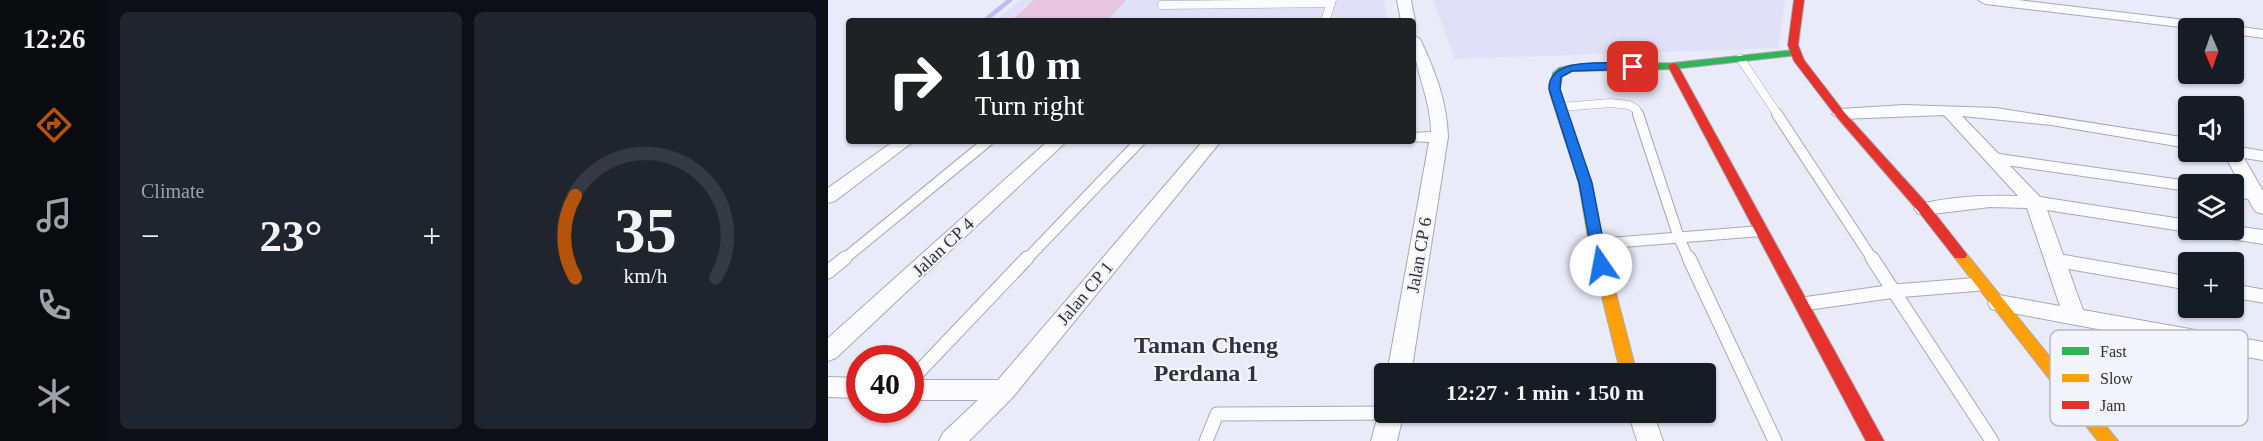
<!DOCTYPE html>
<meta charset="utf-8">
<style>
:root{--surface:#171b24;--page:#20242c;--text:#f1f3f6;--muted:#9ea1a6;--line:#363941;--accent:#b45309}
body{margin:0;font-family:"Times New Roman",serif;background:var(--page);color:var(--text);height:100vh;display:flex;flex-direction:column;font-size:22px;white-space:nowrap}
*{box-sizing:border-box;margin:0}
p{font-size:20px;color:var(--muted)}
.icon{flex:none;width:33px;height:33px;fill:none;stroke:currentColor;stroke-width:2;stroke-linecap:round;stroke-linejoin:round}
.map{position:relative;flex:1;overflow:hidden}
.details{display:flex;flex-direction:column;gap:12px;padding:12px;background:#0d0f14;width:720px}
.details>*{flex:none}
.guide{position:absolute;left:18px;top:18px;width:570px;height:126px;border-radius:6px;box-shadow:0 2px 4px #0004;background:#202124;color:#fff;overflow:hidden}
.needle{width:39px;rotate:178deg}
.tools{position:absolute;left:1350px;top:18px;display:grid;gap:12px}
.tools a{display:grid;place-items:center;width:66px;height:66px;border-radius:6px;background:var(--surface);box-shadow:0 2px 4px #0004;font-size:30px}
.speed{position:absolute;left:18px;top:345px;display:flex;gap:12px;font-size:30px;font-weight:700;text-align:center}
.speed>*{display:grid;place-content:center;width:78px;height:78px;border-radius:50%;background:var(--surface);box-shadow:0 2px 4px #0004;line-height:1}
.speed .limit{border:9px solid #d22;background:#fff;color:#111}
.pin{position:absolute;display:grid;place-items:center;width:51px;height:51px;color:#fff;margin:-26px;border-radius:12px;box-shadow:0 3px 9px #0006}
.me{position:absolute;width:66px;margin:-33px;rotate:348deg;stroke-linejoin:round;filter:drop-shadow(0 0 4px #0008)}
.turn{display:flex;align-items:center;gap:21px;height:126px;padding:0 30px;font-size:27px}
.turn .icon{width:78px;height:78px;stroke-width:2.5}
.turn b{display:block;font-size:42px;line-height:51px}
.big{font-size:45px;font-weight:600;line-height:1.1}
.details .card{flex:1;display:flex;flex-direction:column;justify-content:center;gap:9px;min-width:0;padding:0 21px;border-radius:9px;background:var(--page)}
.details .dial{align-items:center;gap:0}
.dial svg{height:156px;overflow:visible;fill:none;stroke:var(--line);stroke-width:7;stroke-linecap:round;text-anchor:middle}
.dial text{fill:var(--text);stroke:none}
.heat{display:flex;justify-content:space-between;align-items:center;font-size:33px;direction:ltr}
.details .tiles{flex:1;display:grid;gap:12px;grid-template-columns:repeat(2,1fr)}
.trip{position:absolute;left:546px;top:363px;width:342px;height:60px;border-radius:6px;background:var(--surface);box-shadow:0 2px 4px #0004;font-weight:600;line-height:60px;text-align:center}
main{display:flex;flex:1;min-height:0}
.menu{display:flex;flex-direction:column;width:108px;justify-content:space-around;align-items:center;background:#090b0e;color:var(--muted)}
.menu .icon{width:42px;height:42px}
.menu .current{color:var(--accent)}
.menu b{font-size:27px;color:var(--text)}
.map>svg:first-child{display:block}
.built{fill:#e0e1f8}
.green{fill:#e7c4df}
.lines{fill:none;stroke-linecap:round;stroke-linejoin:round}
.stream{stroke:#bcbdf3;stroke-width:4.5}
.lane-far2-casing{stroke:#a8a8b6;stroke-width:9}
.lane-far1-casing{stroke:#a8a8b6;stroke-width:12}
.lane-casing{stroke:#a8a8b6;stroke-width:15}
.street-casing{stroke:#a8a8b6;stroke-width:2}
.fast-casing{stroke:#a8a8b6;stroke-width:2}
.slow-casing{stroke:#a8a8b6;stroke-width:2}
.jam-casing{stroke:#a8a8b6;stroke-width:2}
.lane-far2{stroke:#fcfcfe;stroke-width:8}
.lane-far1{stroke:#fcfcfe;stroke-width:10}
.lane{stroke:#fcfcfe;stroke-width:13}
.street{fill:#fcfcfe;fill-rule:evenodd}
.fast{fill:#30b455;fill-rule:evenodd}
.slow{fill:#ff9f0a;fill-rule:evenodd}
.jam{fill:#e5322d;fill-rule:evenodd}
.route{fill:#1a73e8;stroke:#114b97;stroke-width:1.5}
.labels{text-anchor:middle;stroke-width:4.5;stroke-linejoin:round;paint-order:stroke}
.street-label{font-size:18px;fill:#2f3040;stroke:#f4f4fd}
.near-neighbourhood-label{font-size:24px;font-weight:bold;fill:#2f3040;stroke:#f4f4fd}
.key{fill:#f4f4fd;stroke:#b9b9c4;stroke-width:1.5}
.key-label{font-size:16px;fill:#2f3040}
</style>
<main>
<nav class="menu">
<b>12:26</b>
<svg class="icon current" aria-label="directions" viewBox="0 0 24 24"><path d="M12 3l9 9-9 9-9-9zM9 14v-3h6M13 9l2 2-2 2"/></svg>
<svg class="icon" aria-label="music" viewBox="0 0 24 24"><path d="M9 18V5l10-2v13"/><circle cx="6" cy="18" r="3"/><circle cx="16" cy="16" r="3"/></svg>
<svg class="icon" aria-label="phone" viewBox="0 0 24 24"><path d="M5 4h4l2 5-3 2q2 4 5 5l2-3 5 2v4C11 20 4 13 5 4z"/></svg>
<svg class="icon" aria-label="climate" viewBox="0 0 24 24"><path d="M12 3v18M4 7l16 10M4 17L20 7"/></svg>
</nav>
<section class="details">
<div class="tiles">
<div class="card"><p>Climate</p>
<div class="heat"><a>−</a><b class="big">23°</b><a>+</a></div>
</div>
<div class="card dial"><svg viewBox="0 0 100 80">
<path d="M14 69A42 42 0 1 1 86 69"/>
<path d="M14 69A42 42 0 0 1 14 27" stroke="#b45309"/>
<text x="50" y="56" font-size="32" font-weight="700">35</text>
<text x="50" y="72" font-size="11">km/h</text>
</svg></div>
</div>
</section>
<div class="map">
<svg width="1435" height="441" viewBox="0 0 1435 441">
<rect width="100%" height="100%" fill="#eaebf9"/>
<g class="built">
<path d="M192 0H556L560 21H167Z"/>
<path d="M605 0H958L950 48 627 59Z"/>
</g>
<path class="green" d="M206 0H298L279 21H183Z"/>
<g class="lines">
<path class="stream" d="M156 21 182 0"/>
<defs>
<g id="lane-far2">
<path d="M334 5 503 3"/>
<path d="M497 21 504 0"/>
<path d="M912 58 950 115"/>
<path d="M733 107 783 103 801 105 808 109 810 115"/>
</g>
<g id="lane-far1">
<path d="M810 114 851 238 861 260"/>
<path d="M949 114 1045 260"/>
<path d="M1164 158 1360 186"/>
<path d="M1406 192 1435 196"/>
<path d="M769 244 933 231"/>
<path d="M15 260 160 141"/>
<path d="M198 260 312 141"/>
</g>
<g id="lane">
<path d="M861 258 947 441"/>
<path d="M1044 258 1164 441"/>
<path d="M1227 260 1360 283"/>
<path d="M0 272 17 258"/>
<path d="M1406 291 1435 296"/>
<path d="M975 304 1067 291 1153 284"/>
<path d="M82 381 199 258"/>
<path d="M378 441 389 414 564 413"/>
</g>
<g id="street">
<path d="M569 0H583L587 21 585 24V21H573Z"/>
<path d="M1150 0H1190L1391 24 1398 28H1361L1157 4Z"/>
<path d="M1406 26 1435 30V38L1406 34V28H1400Z"/>
<path d="M585 35 592 39C607 71 619 101 620 137L583 374H559L601 142 579 141H585V133L603 132C603 98 585 68 585 35Z"/>
<path d="M1076 105 1168 108 1360 138V148L1223 125 1134 116 1212 197 1360 220V230H1368L1360 232 1219 210 1255 310 1435 342V360L1163 309 1160 303 1163 297 1171 295 1232 306 1199 208 1162 207 1096 215 1089 213 1086 209 1089 205C1122 196 1156 195 1190 196L1116 115 1012 119 1004 114 1012 109Z"/>
<path d="M66 141H86L7 201 0 203V188Z"/>
<path d="M220 141H239L8 358 0 361V338Z"/>
<path d="M375 141H393L185 397 141 441H111L115 433 150 400H82V380H170Z"/>
<path d="M1406 146 1435 151V161L1416 158 1435 191V214L1428 212 1425 208 1395 152H1406Z"/>
<path d="M1406 226 1435 230V244L1384 236 1377 235 1374 230H1406Z"/>
<path d="M0 377 32 378V398L0 397Z"/>
<path d="M556 404V412H576L569 441H543L551 412Z"/>
<path d="M800 412H825L835 441H809Z"/>
</g>
<path id="fast" d="M966 50 971 53 970 55 845 69 744 71 734 76 731 95 727 96 722 93 725 73 731 68 744 65 845 63Z"/>
<g id="slow">
<path d="M727 90 732 93 763 183 775 244 809 374H793L761 244 751 183 722 93Z"/>
<path d="M1132 250 1137 252 1290 441H1270L1127 258 1125 255Z"/>
</g>
<g id="jam">
<path d="M966 0H976L970 45 976 60 1016 112 1101 206 1137 252 1139 255 1137 258H1127L1091 212 1008 116 966 61 960 45Z"/>
<path d="M845 63 850 66 1056 441H1038L840 66Z"/>
</g>
</defs>
<use href="#lane-far2" class="lane-far2-casing"/>
<use href="#lane-far1" class="lane-far1-casing"/>
<use href="#lane" class="lane-casing"/>
<use href="#street" class="street-casing"/>
<use href="#fast" class="fast-casing"/>
<use href="#slow" class="slow-casing"/>
<use href="#jam" class="jam-casing"/>
<use href="#lane-far2" class="lane-far2"/>
<use href="#lane-far1" class="lane-far1"/>
<use href="#lane" class="lane"/>
<use href="#street" class="street"/>
<use href="#fast" class="fast"/>
<use href="#slow" class="slow"/>
<use href="#jam" class="jam"/>
</g>
<path class="route" d="M805 63 808 64V69L744 71 733 77 732 89 764 183 780 265 773 270 766 265 751 183 721 89C720 55 781 64 805 63Z"/>
<g class="labels">
<g class="street-label">
<text transform="translate(115 247) rotate(-43)" y="6">Jalan CP 4</text>
<text transform="translate(591 255) rotate(-80)" y="6">Jalan CP 6</text>
<text transform="translate(257 293) rotate(-50)" y="6">Jalan CP 1</text>
</g>
<g class="near-neighbourhood-label">
<text x="378" y="353">Taman Cheng<tspan x="378" dy="28">Perdana 1</tspan></text>
</g>
</g>
<rect x="1222" y="330" width="198" height="96" rx="9" class="key"/>
<rect x="1234" y="347" width="27" height="8" fill="#30b455"/>
<rect x="1234" y="374" width="27" height="8" fill="#ff9f0a"/>
<rect x="1234" y="401" width="27" height="8" fill="#e5322d"/>
<g class="key-label">
<text x="1272" y="357">Fast</text>
<text x="1272" y="384">Slow</text>
<text x="1272" y="411">Jam</text>
</g>
</svg>
<div class="tools">
<a><svg class="needle" viewBox="-14 -14 28 28"><path d="M0-13l5 13h-10z" fill="#e53935"/><path d="M0 13l5-13h-10z" fill="#9ea1a6"/></svg></a>
<a><svg class="icon" aria-label="sound" viewBox="0 0 24 24"><path d="M4 9h4l5-4v14l-5-4H4zM17 9q2 3 0 6"/></svg></a>
<a><svg class="icon" aria-label="layers" viewBox="0 0 24 24"><path d="M12 4l9 5-9 5-9-5zM3 14l9 5 9-5"/></svg></a>
<a>+</a>
</div>
<div class="speed"><div class="limit">40</div></div>
<div class="pin" style="left:805px;top:67px;background:#d93025"><svg class="icon" aria-label="arrive" viewBox="0 0 24 24"><path d="M6 21V4h12l-3 4 3 4H6"/></svg></div>
<svg class="me" style="left:773px;top:265px" viewBox="-20 -20 40 40"><circle r="19" fill="#fff"/><path d="M0-13L10 11 0 6-10 11z" fill="#1a73e8"/></svg>
<div class="trip">12:27 · 1 min · 150 m</div>
<div class="guide">
<div class="turn"><svg class="icon" aria-label="right" viewBox="0 0 24 24"><path d="M7 20v-9h11M14 6l5 5-5 5"/></svg><div><b>110 m</b>Turn right</div></div>
</div>
</div>
</main>
